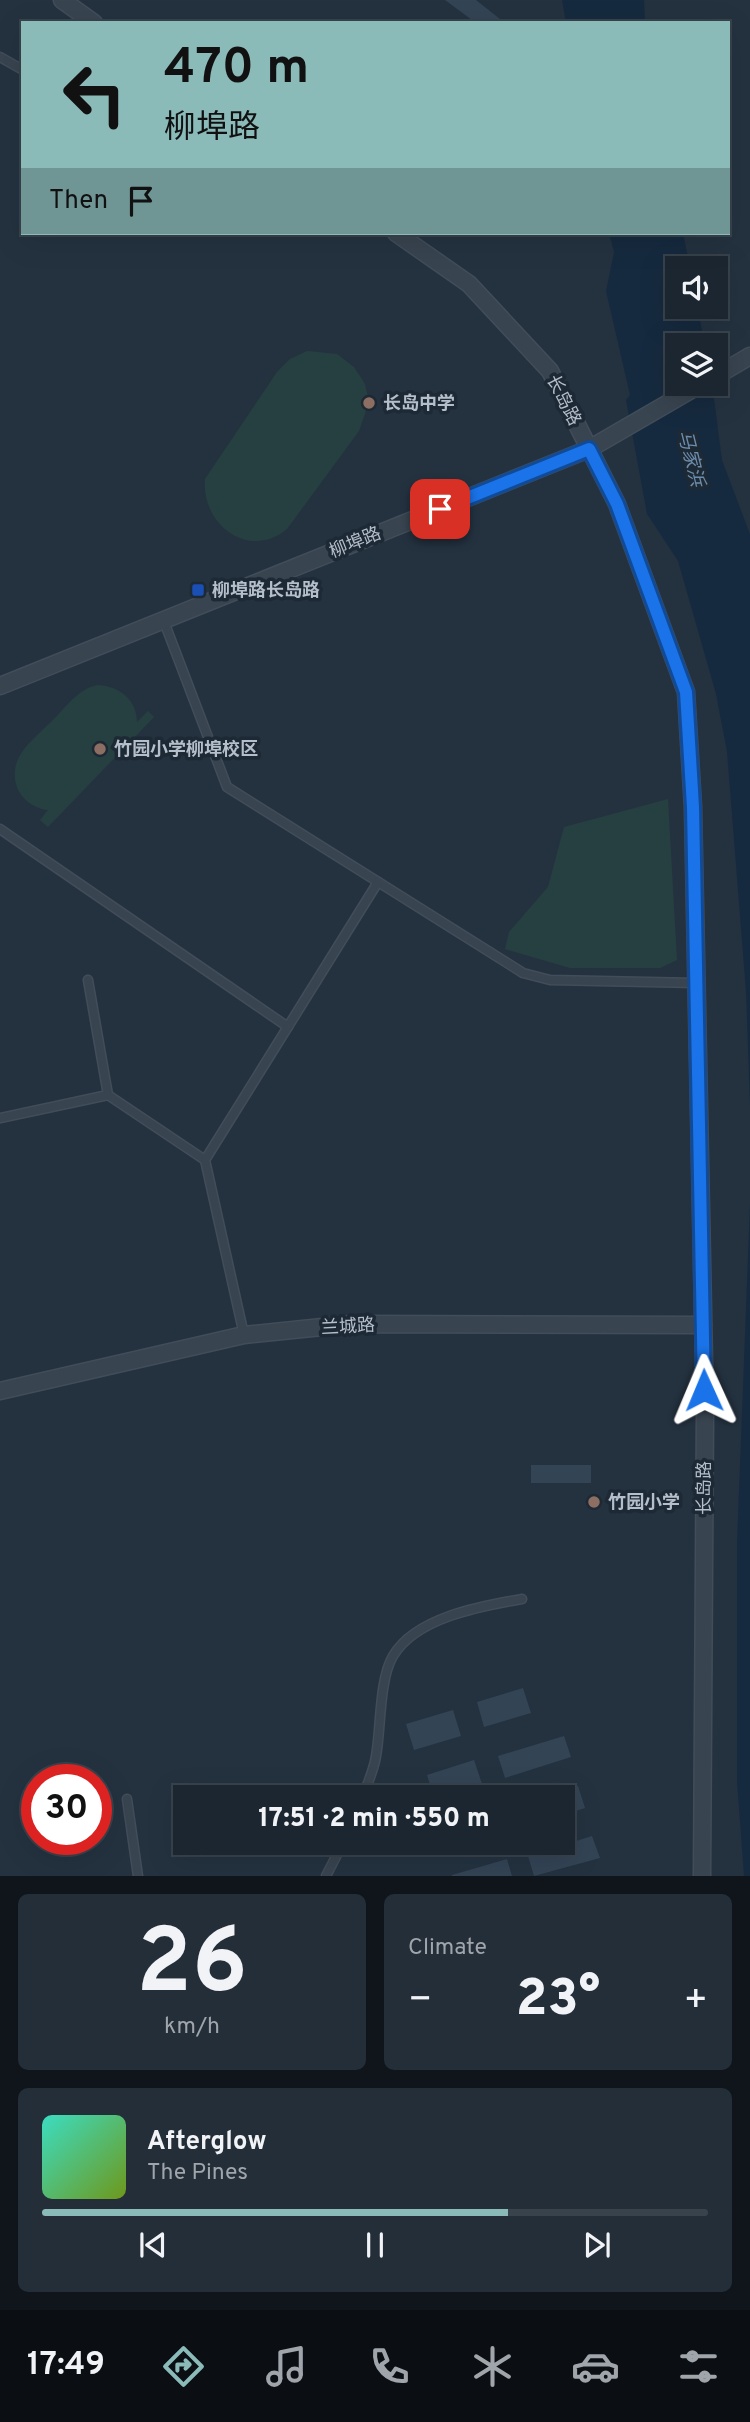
<!DOCTYPE html>
<meta charset="utf-8">
<style>
:root{--surface:#1b2630;--page:#242e38;--text:#f1f3f6;--muted:#a0a5ab;--line:#39434c;--accent:#8bbbb9}
body{margin:0;font-family:Overpass,"Noto Sans SC",sans-serif;background:var(--page);color:var(--text);height:100vh;display:flex;flex-direction:column;font-size:26px;white-space:nowrap}
*{box-sizing:border-box;margin:0}
p{font-size:23px;color:var(--muted)}
.icon{flex:none;width:38px;height:38px;fill:none;stroke:currentColor;stroke-width:2;stroke-linecap:round;stroke-linejoin:round}
.map{position:relative;height:1876px;overflow:hidden}
.drawer{display:flex;flex-direction:column;gap:18px;padding:18px;background:#0f151a;flex:1}
.drawer>*{flex:none}
.banner{position:absolute;left:21px;top:21px;width:709px;height:214px;border-radius:0px;box-shadow:0 7px 28px #0002,0 0 0 2px var(--line);background:#8bbbb9;color:#111;overflow:hidden}
.fabs{position:absolute;left:665px;top:256px;display:grid;gap:14px}
.fabs a{display:grid;place-items:center;width:63px;height:63px;border-radius:0px;background:var(--surface);box-shadow:0 7px 28px #0002,0 0 0 2px var(--line);font-size:35px}
.speed{position:absolute;left:21px;top:1764px;display:flex;gap:14px;font-size:35px;font-weight:700;text-align:center}
.speed>*{display:grid;place-content:center;width:91px;height:91px;border-radius:50%;background:var(--surface);box-shadow:0 7px 28px #0002,0 0 0 2px var(--line);line-height:1}
.speed .limit{border:10px solid #d22;background:#fff;color:#111}
.pin{position:absolute;display:grid;place-items:center;width:60px;height:60px;color:#fff;margin:-30px;border-radius:14px;box-shadow:0 4px 10px #0006}
.me{position:absolute;width:77px;margin:-38px;rotate:359deg;stroke-linejoin:round;filter:drop-shadow(0 0 5px #0008)}
.turn{display:flex;align-items:center;gap:24px;height:147px;padding:0 28px;font-size:32px}
.turn .icon{width:91px;height:91px;stroke-width:2.5}
.turn b{display:block;font-size:49px;line-height:60px}
.then{display:flex;align-items:center;height:66px;padding:0 28px;background:#0003;gap:14px;font-size:26px}
.big{font-size:52px;font-weight:800;line-height:1.1}
.drawer .card{flex:1;display:flex;flex-direction:column;justify-content:center;gap:10px;min-width:0;padding:0 24px;border-radius:10px;background:var(--page)}
.drawer .dial{align-items:center;gap:0}
.dial b{font-size:91px;line-height:1}
.song{display:flex;align-items:center;gap:21px}
.cover{width:84px;height:84px;border-radius:10px;background:linear-gradient(135deg,hsl(170 70% 55%),hsl(80 70% 35%))}
.played{height:7px;border-radius:4px;background:linear-gradient(90deg,var(--accent) 70%,var(--line) 70%)}
.keys{display:flex;justify-content:space-around;direction:ltr}
.heat{display:flex;justify-content:space-between;align-items:center;font-size:38px;direction:ltr}
.drawer .tiles{flex:1;display:grid;gap:18px;grid-template-columns:1fr 1fr}
.card:last-child{grid-column:span 2}
.trip{position:absolute;left:173px;top:1785px;width:402px;height:70px;border-radius:0px;background:var(--surface);box-shadow:0 7px 28px #0002,0 0 0 2px var(--line);font-weight:800;line-height:70px;text-align:center}
.dock{display:flex;height:112px;justify-content:space-around;align-items:center;background:#0b0f13;color:var(--muted)}
.dock .icon{width:49px;height:49px}
.dock .selected{color:var(--accent)}
.dock b{font-size:32px;color:var(--text)}
.map>svg:first-child{display:block}
.green{fill:#264041}
.water{fill:#162a3f}
.building{fill:#345}
.lines{fill:none;stroke-linecap:round;stroke-linejoin:round}
.service-casing{stroke:#424d59;stroke-width:11}
.minor-casing{stroke:#424d59;stroke-width:19}
.service{stroke:#384450;stroke-width:8}
.minor{stroke:#384450;stroke-width:16}
.route-casing{stroke:#114b97;stroke-width:18}
.route{stroke:#1a73e8;stroke-width:12}
.education-dot{fill:#8d6e63;stroke:#1d2935;stroke-width:2.5}
.transit-dot{fill:#1a4fb4;stroke:#1d2935;stroke-width:2.5}
.labels{text-anchor:middle;stroke-width:7;stroke-linejoin:round;paint-order:stroke}
.street-label{font-size:18px;fill:#b5bfcb;stroke:#1d2935}
.poi-label{font-size:18px;font-weight:bold;fill:#b5bfcb;stroke:#1d2935;text-anchor:start}
.water-label{font-size:19px;font-style:italic;fill:#6c8cab;stroke:#1d2935}
</style>
<div class="map">
<svg width="750" height="1876" viewBox="0 0 750 1876">
<rect width="100%" height="100%" fill="#243240"/>
<g class="green">
<path d="M307 351 337 354 354 367 365 384 369 402 359 431 287 529C248 561 201 524 205 479L277 372 290 359Z"/>
<path d="M99 685C120 687 137 700 137 722L148 711 154 717 48 827 40 820 48 810C17 806 4 773 25 748 34 737 46 727 56 717 68 704 81 687 99 685Z"/>
<path d="M668 799 677 960 660 968H570L505 949 509 932 548 887 564 827Z"/>
</g>
<g class="water">
<path d="M562 0H644L645 23H566Z"/>
<path d="M609 233H683L690 268H677V306H697L705 345H677V383H712L722 460 750 534V1105L746 992 727 752 716 694 678 561 647 514 626 400 630 395 606 291 614 252Z"/>
<path d="M750 1203V1876H744L737 1782V1542Z"/>
</g>
<g class="building">
<path d="M445 0H476L505 23H476Z"/>
<rect x="531" y="1465" width="60" height="18"/>
<path d="M523 1688 531 1713 484 1727 477 1702Z"/>
<path d="M453 1710 461 1736 414 1750 406 1724Z"/>
<path d="M564 1736 571 1757 505 1778 498 1756Z"/>
<path d="M474 1760 483 1787 452 1797H434L427 1775Z"/>
<path d="M578 1786 585 1808 564 1815V1797H544Z"/>
<path d="M592 1836 600 1858 534 1876 528 1856Z"/>
<path d="M507 1859 512 1876H452V1875Z"/>
</g>
<g class="lines">
<defs>
<g id="service">
<path d="M0 57 23 70"/>
<path d="M163 619 227 787 523 973 550 980 697 983"/>
<path d="M0 829 288 1027"/>
<path d="M88 980 108 1095"/>
<path d="M0 1118 108 1095 205 1160"/>
<path d="M244 1335 205 1160 378 882"/>
<path d="M363 1797C367 1784 374 1770 376 1756 381 1730 379 1679 393 1656 416 1617 482 1606 522 1599"/>
<path d="M127 1799 138 1876"/>
<path d="M326 1876 343 1843"/>
</g>
<g id="minor">
<path d="M62 0 94 23"/>
<path d="M396 233 469 284 550 371 617 504 686 692 693 807 705 1412 702 1876"/>
<path d="M716 376 750 356"/>
<path d="M0 686 589 449 703 383"/>
<path d="M0 1391 244 1335 351 1324 703 1325"/>
</g>
</defs>
<use href="#service" class="service-casing"/>
<use href="#minor" class="minor-casing"/>
<use href="#service" class="service"/>
<use href="#minor" class="minor"/>
</g>
<g class="lines">
<defs>
<path id="route" d="M440 509 589 449 617 504 686 692 693 807 704 1390"/>
</defs>
<use href="#route" class="route-casing"/>
<use href="#route" class="route"/>
</g>
<g class="education-dot">
<circle cx="369" cy="403" r="7"/>
<circle cx="100" cy="749" r="7"/>
<circle cx="594" cy="1502" r="7"/>
</g>
<rect class="transit-dot" x="191" y="583" width="14" height="14" rx="3.5"/>
<g class="labels">
<g class="street-label">
<text transform="translate(564 400) rotate(63)" y="6">长岛路</text>
<text transform="translate(355 542) rotate(-22)" y="6">柳埠路</text>
<text transform="translate(348 1326) rotate(-3)" y="6">兰城路</text>
<text transform="translate(704 1488) rotate(-90)" y="6">长岛路</text>
</g>
<g class="poi-label">
<text x="383" y="409">长岛中学</text>
<text x="212" y="596">柳埠路长岛路</text>
<text x="114" y="755">竹园小学柳埠校区</text>
<text x="608" y="1508">竹园小学</text>
</g>
<g class="water-label">
<text transform="translate(692 458) rotate(76)" y="7">马家浜</text>
</g>
</g>
</svg>
<div class="fabs">
<a><svg class="icon" aria-label="sound" viewBox="0 0 24 24"><path d="M4 9h4l5-4v14l-5-4H4zM17 9q2 3 0 6"/></svg></a>
<a><svg class="icon" aria-label="layers" viewBox="0 0 24 24"><path d="M12 4l9 5-9 5-9-5zM3 14l9 5 9-5"/></svg></a>
</div>
<div class="speed"><div class="limit">30</div></div>
<div class="pin" style="left:440px;top:509px;background:#d93025"><svg class="icon" aria-label="arrive" viewBox="0 0 24 24"><path d="M6 21V4h12l-3 4 3 4H6"/></svg></div>
<svg class="me" style="left:704px;top:1390px" viewBox="-20 -20 40 40"><path d="M0-17L14 15 0 8-14 15z" fill="#1a73e8" stroke="#fff" stroke-width="4"/></svg>
<div class="trip">17:51 · 2 min · 550 m</div>
<div class="banner">
<div class="turn"><svg class="icon" aria-label="left" viewBox="0 0 24 24"><path d="M17 20v-9H6M10 6l-5 5 5 5"/></svg><div><b>470 m</b>柳埠路</div></div>
<div class="then">Then<svg class="icon" aria-label="arrive" viewBox="0 0 24 24"><path d="M6 21V4h12l-3 4 3 4H6"/></svg></div>
</div>
</div>
<section class="drawer">
<div class="tiles">
<div class="card dial"><b>26</b><p>km/h</p></div>
<div class="card"><p>Climate</p>
<div class="heat"><a>−</a><b class="big">23°</b><a>+</a></div>
</div>
<div class="card">
<div class="song"><i class="cover"></i><div><b>Afterglow</b><p>The Pines</p></div></div>
<div class="played"></div>
<div class="keys"><svg class="icon" aria-label="previous" viewBox="0 0 24 24"><path d="M18 5L8 12l10 7zM5 5v14"/></svg><svg class="icon" aria-label="pause" viewBox="0 0 24 24"><path d="M8 5v14M16 5v14"/></svg><svg class="icon" aria-label="next" viewBox="0 0 24 24"><path d="M6 5l10 7-10 7zM19 5v14"/></svg></div>
</div>
</div>
</section>
<nav class="dock">
<b>17:49</b>
<svg class="icon selected" aria-label="directions" viewBox="0 0 24 24"><path d="M12 3l9 9-9 9-9-9zM9 14v-3h6M13 9l2 2-2 2"/></svg>
<svg class="icon" aria-label="music" viewBox="0 0 24 24"><path d="M9 18V5l10-2v13"/><circle cx="6" cy="18" r="3"/><circle cx="16" cy="16" r="3"/></svg>
<svg class="icon" aria-label="phone" viewBox="0 0 24 24"><path d="M5 4h4l2 5-3 2q2 4 5 5l2-3 5 2v4C11 20 4 13 5 4z"/></svg>
<svg class="icon" aria-label="climate" viewBox="0 0 24 24"><path d="M12 3v18M4 7l16 10M4 17L20 7"/></svg>
<svg class="icon" aria-label="car" viewBox="0 0 24 24"><path d="M5 17H2v-5l4-1 3-4h7l3 4 3 1v5h-3M9 17h6M6 11h13"/><circle cx="7" cy="17" r="2"/><circle cx="17" cy="17" r="2"/></svg>
<svg class="icon" aria-label="filters" viewBox="0 0 24 24"><path d="M4 7h16M4 17h16"/><circle cx="9" cy="7" r="2"/><circle cx="15" cy="17" r="2"/></svg>
</nav>
